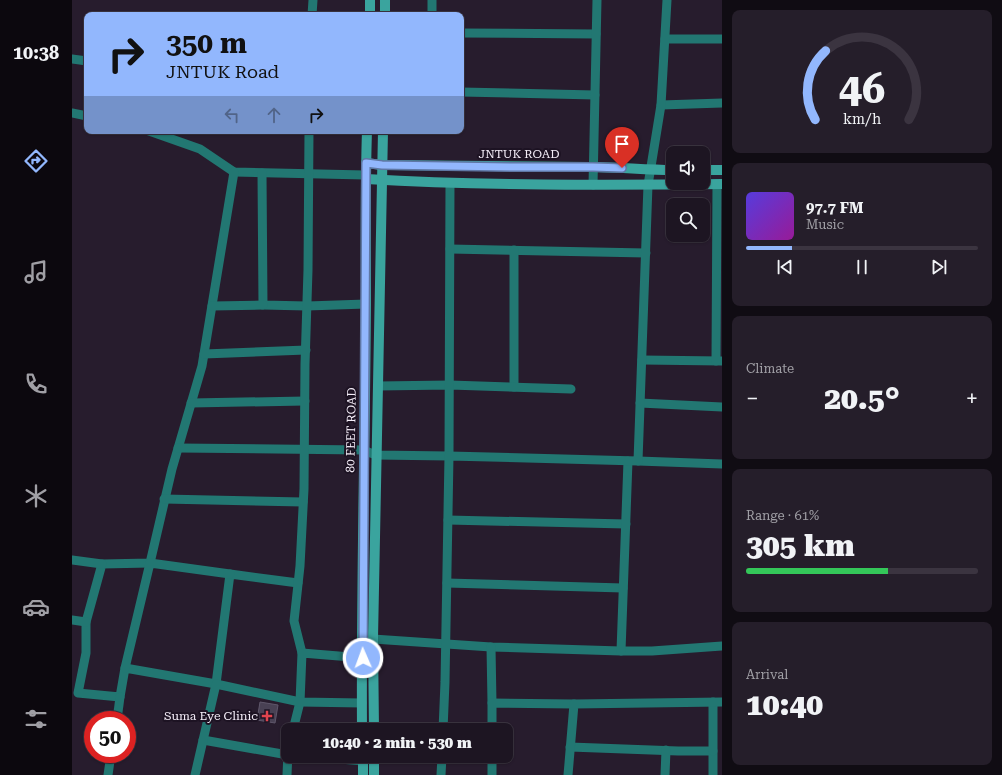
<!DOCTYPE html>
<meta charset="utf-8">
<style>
:root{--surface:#1d1522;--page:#251e2a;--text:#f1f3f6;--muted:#a09fa5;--line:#3b3440;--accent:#92b7fd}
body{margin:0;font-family:"Roboto Serif",serif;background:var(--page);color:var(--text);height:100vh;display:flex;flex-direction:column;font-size:15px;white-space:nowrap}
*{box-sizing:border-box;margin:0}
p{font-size:13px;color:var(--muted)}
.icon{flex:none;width:22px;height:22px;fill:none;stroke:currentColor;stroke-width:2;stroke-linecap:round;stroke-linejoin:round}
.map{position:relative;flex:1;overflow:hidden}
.panel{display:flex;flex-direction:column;gap:10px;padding:10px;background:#100c13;width:280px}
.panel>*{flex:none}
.guide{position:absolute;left:12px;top:12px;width:380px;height:122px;border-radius:8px;box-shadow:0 1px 3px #0004,0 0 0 1px var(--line);background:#92b7fd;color:#111;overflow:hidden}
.controls{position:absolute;left:594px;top:146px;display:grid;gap:8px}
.controls a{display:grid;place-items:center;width:44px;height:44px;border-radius:8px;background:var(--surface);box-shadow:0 1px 3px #0004,0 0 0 1px var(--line);font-size:20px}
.speed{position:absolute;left:12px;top:711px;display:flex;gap:8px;font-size:20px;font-weight:700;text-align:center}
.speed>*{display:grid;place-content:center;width:52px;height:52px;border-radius:50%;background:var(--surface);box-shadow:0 1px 3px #0004,0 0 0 1px var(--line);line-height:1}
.speed .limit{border:6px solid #d22;background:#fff;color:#111}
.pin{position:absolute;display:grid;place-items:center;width:34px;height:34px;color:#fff;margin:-41px -17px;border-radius:50% 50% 50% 0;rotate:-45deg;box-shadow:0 0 4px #0007}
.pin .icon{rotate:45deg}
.me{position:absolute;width:44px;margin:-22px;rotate:358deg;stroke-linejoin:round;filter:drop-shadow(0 0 3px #0008)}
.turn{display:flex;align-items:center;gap:14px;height:84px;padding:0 16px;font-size:18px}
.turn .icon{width:52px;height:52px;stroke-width:2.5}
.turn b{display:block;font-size:28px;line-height:34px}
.lanes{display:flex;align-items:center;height:38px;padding:0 16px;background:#0003;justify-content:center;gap:20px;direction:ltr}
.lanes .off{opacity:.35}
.big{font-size:30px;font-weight:800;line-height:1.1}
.panel .card{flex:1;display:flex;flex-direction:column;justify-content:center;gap:6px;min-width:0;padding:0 14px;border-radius:8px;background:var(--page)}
.panel .dial{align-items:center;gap:0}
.dial svg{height:104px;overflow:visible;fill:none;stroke:var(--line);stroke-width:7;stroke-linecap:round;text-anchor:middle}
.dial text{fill:var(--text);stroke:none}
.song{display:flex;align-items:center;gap:12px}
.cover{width:48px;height:48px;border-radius:6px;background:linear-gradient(135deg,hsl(250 70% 55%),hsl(300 70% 35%))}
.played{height:4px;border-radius:2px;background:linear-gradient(90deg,var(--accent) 20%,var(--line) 20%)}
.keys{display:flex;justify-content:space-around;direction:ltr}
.heat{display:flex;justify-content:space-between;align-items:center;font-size:22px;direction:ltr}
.charge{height:6px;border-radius:3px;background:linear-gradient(90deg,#34c759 61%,var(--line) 0)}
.trip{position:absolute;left:209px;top:723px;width:232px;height:40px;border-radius:8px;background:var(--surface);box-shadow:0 1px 3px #0004,0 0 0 1px var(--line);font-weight:800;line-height:40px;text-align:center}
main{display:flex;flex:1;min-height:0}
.dock{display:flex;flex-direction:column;width:72px;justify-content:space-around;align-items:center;background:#0c080e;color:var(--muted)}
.dock .icon{width:28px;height:28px}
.dock .active{color:var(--accent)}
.dock b{font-size:18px;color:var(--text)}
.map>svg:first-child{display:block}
.building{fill:#494154;stroke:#5f576b}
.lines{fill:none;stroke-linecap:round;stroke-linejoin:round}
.street{stroke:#227772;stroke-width:9}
.secondary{stroke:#3aa49e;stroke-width:10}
.route-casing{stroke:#5f77a4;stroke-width:10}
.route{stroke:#92b7fd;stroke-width:7}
.health-dot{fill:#e0444e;stroke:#1d1323;stroke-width:1.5}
.labels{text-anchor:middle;stroke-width:4;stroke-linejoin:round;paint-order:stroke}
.street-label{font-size:12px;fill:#f4edf8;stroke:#1d1323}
.poi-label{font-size:12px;fill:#f4edf8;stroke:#1d1323;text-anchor:end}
</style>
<main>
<nav class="dock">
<b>10:38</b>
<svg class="icon active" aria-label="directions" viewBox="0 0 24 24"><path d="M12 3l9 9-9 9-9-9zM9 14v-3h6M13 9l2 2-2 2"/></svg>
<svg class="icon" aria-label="music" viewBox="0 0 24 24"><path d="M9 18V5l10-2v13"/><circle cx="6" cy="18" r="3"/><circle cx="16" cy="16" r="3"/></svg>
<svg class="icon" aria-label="phone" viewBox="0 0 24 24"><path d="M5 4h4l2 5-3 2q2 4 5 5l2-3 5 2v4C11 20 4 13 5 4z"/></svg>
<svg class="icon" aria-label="climate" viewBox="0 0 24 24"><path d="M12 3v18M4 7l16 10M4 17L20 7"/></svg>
<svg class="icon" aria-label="car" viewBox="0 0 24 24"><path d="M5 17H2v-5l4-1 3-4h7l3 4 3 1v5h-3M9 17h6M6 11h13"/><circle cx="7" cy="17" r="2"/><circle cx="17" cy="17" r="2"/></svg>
<svg class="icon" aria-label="filters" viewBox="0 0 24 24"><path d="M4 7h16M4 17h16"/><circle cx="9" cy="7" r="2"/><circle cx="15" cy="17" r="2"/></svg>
</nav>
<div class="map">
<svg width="650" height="775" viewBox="0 0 650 775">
<rect width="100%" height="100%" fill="#271c2d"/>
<path class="building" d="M188 702 206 705 203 723 185 720Z"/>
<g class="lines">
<g class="street">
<path d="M240 15 241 0"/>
<path d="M360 15V0"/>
<path d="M389 33 524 34"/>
<path d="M593 39H650"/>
<path d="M0 59 15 61"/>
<path d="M389 92 523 95"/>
<path d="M589 105 650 103"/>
<path d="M0 113 15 116"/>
<path d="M77 131 128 149 162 172 293 175"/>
<path d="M162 172 130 366 100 469 78 563 30 564 14 622V653L6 693 48 697 53 668 144 684 158 574 226 583"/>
<path d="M190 173 191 305 235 306 294 304"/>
<path d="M521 185 525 0"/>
<path d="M378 249 574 253"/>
<path d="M442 250V387"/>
<path d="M140 306 191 305"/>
<path d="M132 354 234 350"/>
<path d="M570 360 650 361"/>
<path d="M644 361 645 184"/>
<path d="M306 386 378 385 499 389"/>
<path d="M119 403 233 401"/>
<path d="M568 403 650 407"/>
<path d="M106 448 291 450 304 455 377 456 378 183"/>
<path d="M566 461 650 464"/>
<path d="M92 499 231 502"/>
<path d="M376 520 554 524"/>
<path d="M0 560 30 564"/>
<path d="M375 583 551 588"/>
<path d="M0 620 14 622"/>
<path d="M301 639 419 647 549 651H580L650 646"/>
<path d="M419 647 420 703"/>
<path d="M549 651 556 461"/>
<path d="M230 653 222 621 228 566 232 489 233 364 236 270 237 131"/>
<path d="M53 668 78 563 158 574"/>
<path d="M45 720 48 697"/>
<path d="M221 730 228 702 230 653 291 658"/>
<path d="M371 730 373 682 377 456 566 461 576 185 589 105 595 0"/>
<path d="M420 730V703L502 704"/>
<path d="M131 740 216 755"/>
<path d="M498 747 606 751H641V775"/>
<path d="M641 751V702"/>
<path d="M234 756 291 761"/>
<path d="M36 775 39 754"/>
<path d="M123 775 144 684 228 702 290 703"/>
<path d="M215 775 216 752"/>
<path d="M369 775 370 756"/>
<path d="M420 775V756"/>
<path d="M496 775 502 704 650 702"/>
<path d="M593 775 594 750"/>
</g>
<g class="secondary">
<path d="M298 0V15"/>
<path d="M313 15V0"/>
<path d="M294 163 310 165C380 166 449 166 519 167 546 167 574 170 601 170"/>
<path d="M631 170H650"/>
<path d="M294 179C412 186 531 185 650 184"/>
<path d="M290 730C289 588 293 446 294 303 294 246 293 188 295 131"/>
<path d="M302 730 301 639 311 131"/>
<path d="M291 756V775"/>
<path d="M302 756V775"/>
</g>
</g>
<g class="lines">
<defs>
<path id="route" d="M291 658 294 163 310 165 438 167H521L550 168"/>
</defs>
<use href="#route" class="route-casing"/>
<use href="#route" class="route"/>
</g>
<path class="health-dot" d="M193 710h4v4h4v4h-4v4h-4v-4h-4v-4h4z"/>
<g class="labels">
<g class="street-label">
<text x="447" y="158">JNTUK ROAD</text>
<text transform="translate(279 430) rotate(-89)" y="4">80 FEET ROAD</text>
</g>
<g class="poi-label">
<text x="186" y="720">Suma Eye Clinic</text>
</g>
</g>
</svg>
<div class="controls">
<a><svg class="icon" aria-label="sound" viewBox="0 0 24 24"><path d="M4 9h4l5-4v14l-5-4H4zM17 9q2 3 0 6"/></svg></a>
<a><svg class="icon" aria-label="search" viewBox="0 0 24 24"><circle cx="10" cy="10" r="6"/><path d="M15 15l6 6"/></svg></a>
</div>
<div class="speed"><div class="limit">50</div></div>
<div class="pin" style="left:550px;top:168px;background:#d93025"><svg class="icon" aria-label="arrive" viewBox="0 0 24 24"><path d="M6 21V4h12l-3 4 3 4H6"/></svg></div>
<svg class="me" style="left:291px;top:658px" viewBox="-20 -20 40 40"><circle r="17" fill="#92b7fd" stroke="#fff" stroke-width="3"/><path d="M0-11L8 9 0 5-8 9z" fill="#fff"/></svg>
<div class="trip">10:40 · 2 min · 530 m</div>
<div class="guide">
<div class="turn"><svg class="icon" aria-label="right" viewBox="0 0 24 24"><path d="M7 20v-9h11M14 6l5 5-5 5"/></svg><div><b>350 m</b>JNTUK Road</div></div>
<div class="lanes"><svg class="icon off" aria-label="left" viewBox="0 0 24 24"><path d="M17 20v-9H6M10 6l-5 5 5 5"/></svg><svg class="icon off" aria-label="ahead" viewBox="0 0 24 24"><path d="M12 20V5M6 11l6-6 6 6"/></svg><svg class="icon" aria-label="right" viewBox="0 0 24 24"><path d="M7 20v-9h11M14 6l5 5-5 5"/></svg></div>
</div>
</div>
<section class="panel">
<div class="card dial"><svg viewBox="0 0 100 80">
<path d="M14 69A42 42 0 1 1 86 69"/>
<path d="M14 69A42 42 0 0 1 22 16" stroke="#92b7fd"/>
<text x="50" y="56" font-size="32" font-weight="700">46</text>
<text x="50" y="72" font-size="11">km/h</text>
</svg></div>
<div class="card">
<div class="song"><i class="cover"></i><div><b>97.7 FM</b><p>Music</p></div></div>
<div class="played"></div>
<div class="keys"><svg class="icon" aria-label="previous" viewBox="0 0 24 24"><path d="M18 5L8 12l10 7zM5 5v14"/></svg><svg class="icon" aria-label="pause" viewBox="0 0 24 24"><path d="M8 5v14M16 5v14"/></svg><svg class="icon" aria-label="next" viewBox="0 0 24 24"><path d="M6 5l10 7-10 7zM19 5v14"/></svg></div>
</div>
<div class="card"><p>Climate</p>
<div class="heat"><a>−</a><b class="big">20.5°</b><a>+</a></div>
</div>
<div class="card"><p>Range · 61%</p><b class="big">305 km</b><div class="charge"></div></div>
<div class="card"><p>Arrival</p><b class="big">10:40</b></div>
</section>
</main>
